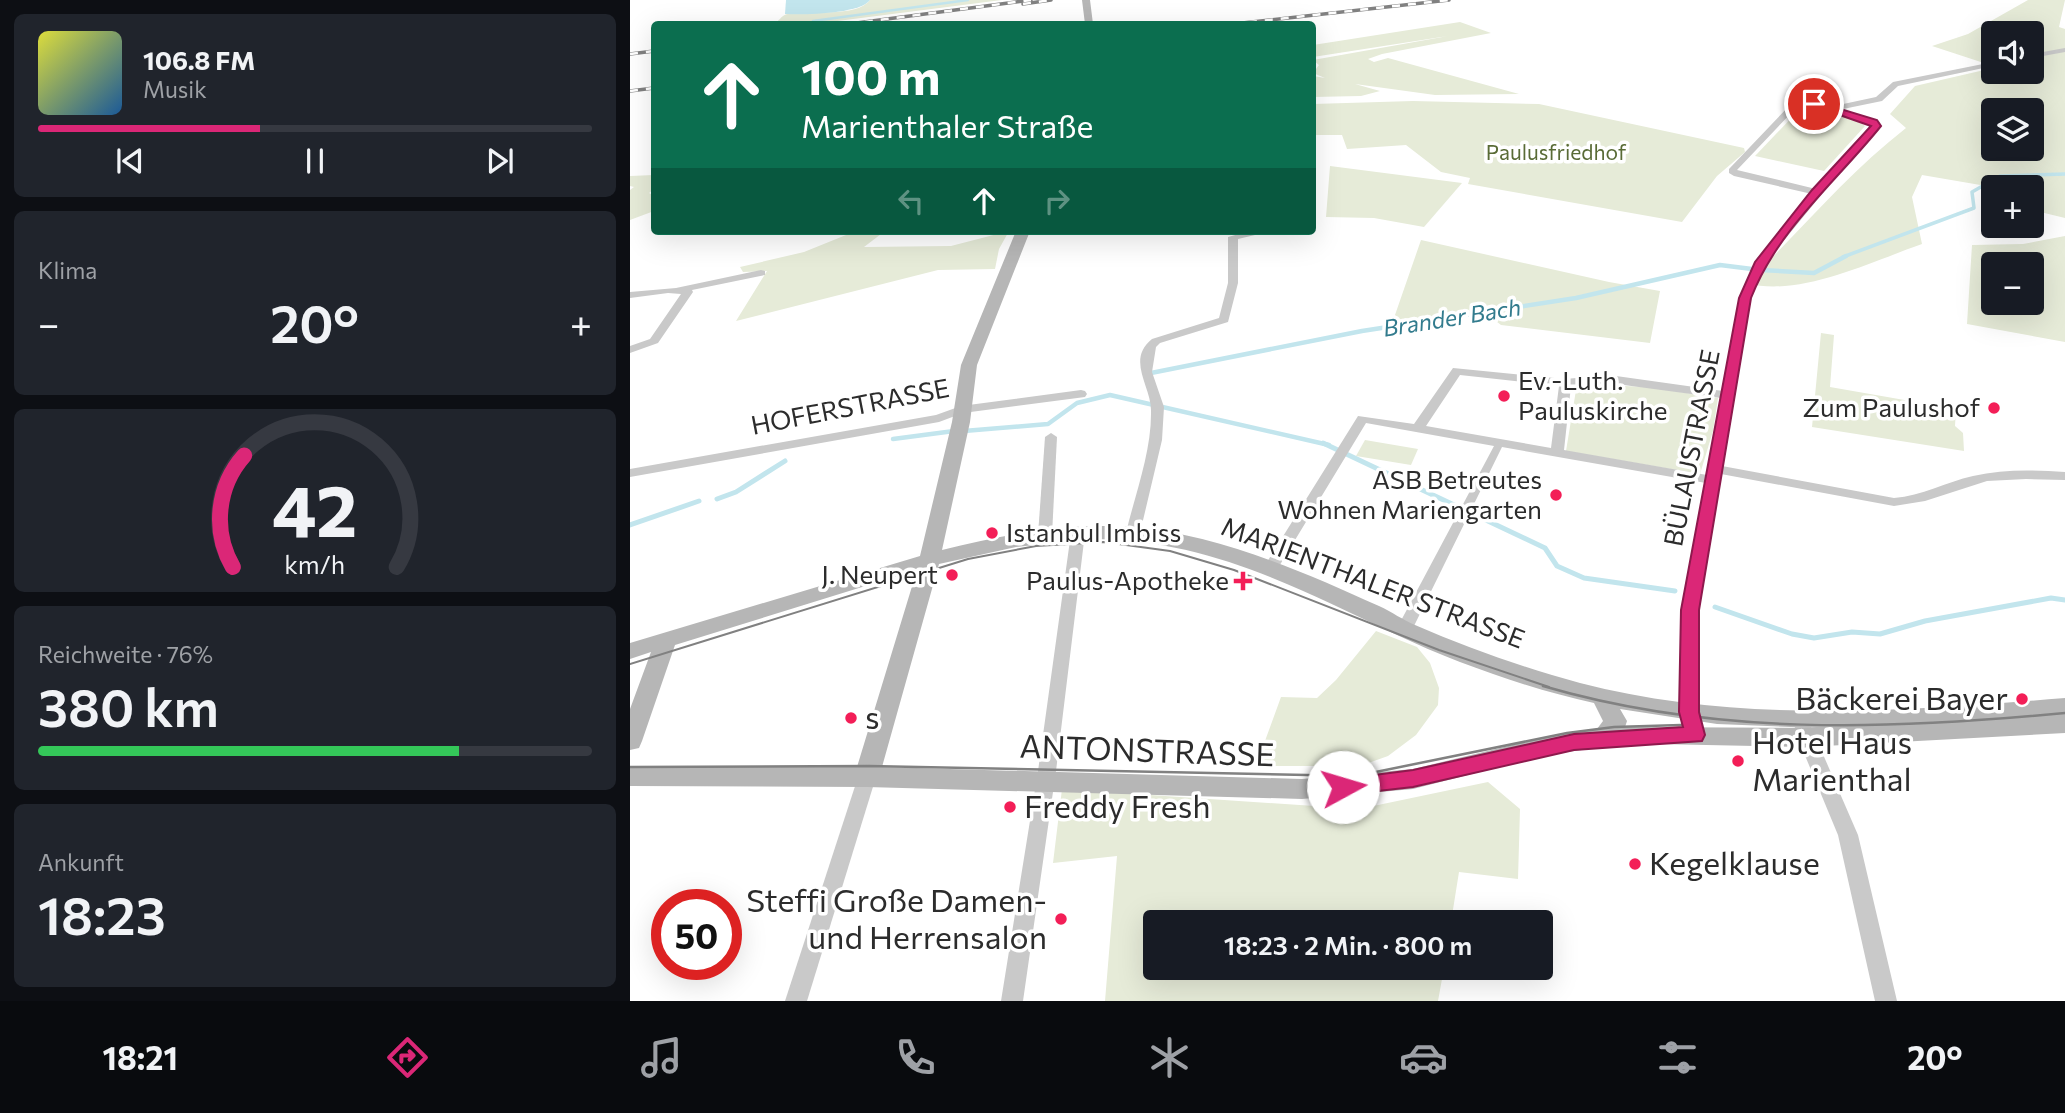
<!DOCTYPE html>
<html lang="de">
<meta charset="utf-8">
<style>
:root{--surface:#171b24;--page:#20242c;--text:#f1f3f6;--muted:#9ea1a6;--line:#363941;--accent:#db2777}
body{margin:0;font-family:Commissioner,sans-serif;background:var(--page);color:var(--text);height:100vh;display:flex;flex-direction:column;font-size:26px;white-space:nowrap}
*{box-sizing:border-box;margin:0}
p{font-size:23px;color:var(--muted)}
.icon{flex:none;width:38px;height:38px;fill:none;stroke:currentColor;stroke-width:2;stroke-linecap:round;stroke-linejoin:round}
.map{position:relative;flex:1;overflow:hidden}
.panel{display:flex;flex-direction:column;gap:14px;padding:14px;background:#0d0f14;width:630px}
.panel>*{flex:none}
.banner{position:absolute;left:21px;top:21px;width:665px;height:214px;border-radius:7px;box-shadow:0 7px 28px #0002;background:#0b6e4f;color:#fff;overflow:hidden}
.tools{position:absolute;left:1351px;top:21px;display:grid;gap:14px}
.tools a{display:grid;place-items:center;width:63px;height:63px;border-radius:7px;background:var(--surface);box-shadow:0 7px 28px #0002;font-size:35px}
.speed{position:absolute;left:21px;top:889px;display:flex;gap:14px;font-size:35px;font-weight:700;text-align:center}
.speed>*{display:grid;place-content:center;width:91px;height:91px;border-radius:50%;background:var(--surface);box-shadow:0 7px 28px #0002;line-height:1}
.speed .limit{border:10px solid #d22;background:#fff;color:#111}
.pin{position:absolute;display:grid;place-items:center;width:60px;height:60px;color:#fff;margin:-30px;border:4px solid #fff;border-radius:50%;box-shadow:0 2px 7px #0007}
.me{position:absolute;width:77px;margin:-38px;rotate:84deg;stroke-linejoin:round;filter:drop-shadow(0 0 5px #0008)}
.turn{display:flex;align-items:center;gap:24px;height:147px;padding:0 35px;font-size:32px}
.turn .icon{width:91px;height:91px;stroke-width:2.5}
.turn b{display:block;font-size:49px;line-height:60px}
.lanes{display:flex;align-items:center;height:66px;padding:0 35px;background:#0003;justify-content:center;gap:35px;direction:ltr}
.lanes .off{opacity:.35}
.big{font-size:52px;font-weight:600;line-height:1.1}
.panel .card{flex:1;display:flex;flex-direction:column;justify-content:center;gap:10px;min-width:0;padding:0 24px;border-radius:10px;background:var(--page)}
.panel .dial{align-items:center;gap:0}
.dial svg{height:182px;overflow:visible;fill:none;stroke:var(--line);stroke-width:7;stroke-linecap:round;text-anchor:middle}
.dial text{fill:var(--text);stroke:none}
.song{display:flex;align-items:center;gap:21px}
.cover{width:84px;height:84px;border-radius:10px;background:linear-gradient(135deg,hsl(60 70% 55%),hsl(210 70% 35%))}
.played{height:7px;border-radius:4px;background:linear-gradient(90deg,var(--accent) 40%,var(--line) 40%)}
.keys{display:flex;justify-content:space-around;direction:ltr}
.heat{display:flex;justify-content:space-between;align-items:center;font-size:38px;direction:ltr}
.charge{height:10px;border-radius:5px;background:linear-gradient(90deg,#34c759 76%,var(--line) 0)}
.trip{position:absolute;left:513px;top:910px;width:410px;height:70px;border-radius:7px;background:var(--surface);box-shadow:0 7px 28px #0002;font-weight:600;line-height:70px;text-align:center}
.dock{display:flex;height:112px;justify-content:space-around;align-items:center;background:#090b0e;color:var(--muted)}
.dock .icon{width:49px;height:49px}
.dock .selected{color:var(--accent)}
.dock b{font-size:32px;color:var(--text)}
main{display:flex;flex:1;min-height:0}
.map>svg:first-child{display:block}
.green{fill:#e6ebd8;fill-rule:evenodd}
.water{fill:#c2e5ed}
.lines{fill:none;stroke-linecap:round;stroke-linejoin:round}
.stream-far3{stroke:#c2e5ed;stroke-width:2.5}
.stream-far2{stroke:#c2e5ed;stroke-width:3.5}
.stream-far1{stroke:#c2e5ed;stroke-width:4.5}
.stream{stroke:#c2e5ed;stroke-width:5}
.street{fill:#c9c9c9;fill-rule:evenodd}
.secondary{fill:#b6b6b6;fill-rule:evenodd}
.tram-far1{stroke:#818181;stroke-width:2}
.tram{stroke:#818181;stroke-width:2.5}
.rail-casing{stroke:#818181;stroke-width:3.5}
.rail{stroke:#fff;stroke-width:2.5;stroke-dasharray:8;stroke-linecap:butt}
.route{fill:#db2777;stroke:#8e194d;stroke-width:2}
.poi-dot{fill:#f31e57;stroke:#fff;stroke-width:2.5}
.labels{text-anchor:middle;stroke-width:7;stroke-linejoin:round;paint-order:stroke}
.far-park-label{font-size:21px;fill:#596b36;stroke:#fff}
.far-water-label{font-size:23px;font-style:italic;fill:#327b8d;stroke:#fff}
.poi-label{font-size:26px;fill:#2c2c2c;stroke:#fff;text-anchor:end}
.street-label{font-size:26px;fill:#2c2c2c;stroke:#fff}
.near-poi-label{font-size:32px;fill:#2c2c2c;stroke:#fff;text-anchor:start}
.near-street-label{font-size:32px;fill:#2c2c2c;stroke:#fff}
</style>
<main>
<section class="panel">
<div class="card">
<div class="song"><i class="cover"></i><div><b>106.8 FM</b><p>Musik</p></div></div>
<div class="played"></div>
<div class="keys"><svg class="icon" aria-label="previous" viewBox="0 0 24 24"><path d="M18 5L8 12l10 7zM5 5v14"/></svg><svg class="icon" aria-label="pause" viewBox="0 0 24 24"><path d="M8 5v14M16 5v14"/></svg><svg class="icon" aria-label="next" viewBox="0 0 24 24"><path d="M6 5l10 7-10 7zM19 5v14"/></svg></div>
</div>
<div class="card"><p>Klima</p>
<div class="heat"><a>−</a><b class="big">20°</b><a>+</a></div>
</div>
<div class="card dial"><svg viewBox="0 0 100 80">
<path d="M14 69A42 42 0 1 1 86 69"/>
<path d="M14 69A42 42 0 0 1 19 20" stroke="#db2777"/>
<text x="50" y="56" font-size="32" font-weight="700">42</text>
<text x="50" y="72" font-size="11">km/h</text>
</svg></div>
<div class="card"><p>Reichweite · 76%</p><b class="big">380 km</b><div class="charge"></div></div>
<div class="card"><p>Ankunft</p><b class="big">18:23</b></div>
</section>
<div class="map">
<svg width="1435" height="1001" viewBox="0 0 1435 1001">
<rect width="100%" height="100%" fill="#fff"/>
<g class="green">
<path d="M240 0H372L184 24H144C148 22 152 15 157 14 177 10 227 18 240 0Z"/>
<path d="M1398 0H1435L1429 27 1435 29V218L1402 210V187H1363V202L1354 200 1362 187 1292 175 1282 197 1292 244C1243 261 1168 298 1117 283 1170 231 1217 174 1276 128L1260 114 1285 86 1363 68V72H1402V33H1363V66L1302 46 1338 34ZM1363 110H1402V149H1363Z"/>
<path d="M830 22 861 33 752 54 738 59 744 62 758 58 889 94 805 95 725 84 750 91 731 96 683 97V76L695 78 683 73 689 65 683 60 818 36 683 57V45Z"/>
<path d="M783 101 909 104 1114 148 1115 152 1087 176 1052 222 838 184 840 178 811 172 776 145 717 149 712 135H683V104Z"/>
<path d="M1189 107 1228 120 1235 126 1194 171 1125 156 1167 112Z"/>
<path d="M700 166 832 183 794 227 744 218 696 217Z"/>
<path d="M24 175V189L19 193 24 196V211L0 220V190L4 187 0 186V176Z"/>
<path d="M226 231H255L234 247 321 246 379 231 369 249 365 269 308 270 106 321 137 271 113 272 110 267 174 252Z"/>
<path d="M1435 236V342L1337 324 1342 245 1393 244ZM1363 264H1402V303H1363Z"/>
<path d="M791 240 979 282 1030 291 1020 343 871 325 854 312 771 324 765 315Z"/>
<path d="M1191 333 1204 335 1200 387 1326 409 1325 426 1333 433 1334 451 1182 427Z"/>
<path d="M947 384 1018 387 1088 398 1083 431 1070 474 936 451Z"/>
<path d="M735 440 788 449 781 465 726 456Z"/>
<path d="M746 631 787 647 800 663 809 688 808 705 786 735 758 756 730 766H635L628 760 651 697 687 698 706 680Z"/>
<path d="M858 782 890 809 888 879 829 872 821 922H525V968H814L808 1001H475L487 856 423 863 432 789 729 809Z"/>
</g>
<path class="water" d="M156 0H240C230 14 173 15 155 14Z"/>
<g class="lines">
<path class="stream-far3" d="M183 21 338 0"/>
<path class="stream-far2" d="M1213 257 1344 208 1342 192 1370 176 1435 174"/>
<g class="stream-far1">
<path d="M1131 270 1184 273 1216 256"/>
<path d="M521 373 732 331 946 298 1090 265 1122 269"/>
<path d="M334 431 418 424 447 403 480 395 699 445"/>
<path d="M263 439 324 431"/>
</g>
<g class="stream">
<path d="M693 443 915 548 927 566 954 578 1045 591"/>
<path d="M87 499 106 492 155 461"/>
<path d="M0 525 69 501"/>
<path d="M1085 607 1162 634 1184 638 1222 632 1250 634 1295 621 1421 598 1435 600"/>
</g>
<g class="street">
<path d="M1435 48V52L1402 58V54Z"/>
<path d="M1363 62V66L1268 86 1252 101 1213 109 1250 123 1134 265 1120 298 1092 466 1264 498C1292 496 1316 482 1343 476 1373 469 1404 470 1435 472V480L1396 479 1357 481 1295 501 1264 506 1091 474 1068 610V712L1074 735 1071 740 1065 742 1059 740 1050 712 1052 610 1076 483 872 447 782 630 780 634H768L766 630 864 446 736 423 645 573H635L632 570 728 416 784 424 823 368 935 379 979 375 1093 391 1110 298 1124 264 1182 194 1104 176 1099 173V169L1159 106 1190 102 1204 106 1246 97 1263 82ZM1189 106 1241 124 1186 189 1107 170 1164 110ZM830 375 929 386 921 448 796 426ZM979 383 1091 398 1077 475 934 450 941 386Z"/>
<path d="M620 231H642L608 239V283L598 322 530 343 526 347 522 372 534 407 532 440 510 533 503 538 498 536 496 533C505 494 522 451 521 410 521 386 496 360 522 339L589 318 598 283V237Z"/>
<path d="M131 270 135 271V275L62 290 63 292 28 343 0 353V346L20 339 51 294 38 293 0 298V292L46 288Z"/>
<path d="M451 390 455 391 457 394 455 397 333 413 309 422 0 477V469L306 415 331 406Z"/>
<path d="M421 433 427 437 422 535 415 540 408 535 415 437Z"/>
<path d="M448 528 455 533 426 771 393 1001H371L408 771 441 533Z"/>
<path d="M1173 722 1179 724 1182 729 1228 835 1267 1001H1245L1208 835 1164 729 1167 724Z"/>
<path d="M237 770 244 772 246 777 177 1001H155L228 777 230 772Z"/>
</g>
<g class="secondary">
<path d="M452 0H460L463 24H455Z"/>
<path d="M386 231H400L347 365 340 422 312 550C373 535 439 522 501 527 587 534 672 571 749 606 762 612 773 620 785 625 838 648 894 668 950 683 1108 724 1274 711 1435 698V733L1176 747 1027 744 973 747 916 755 783 789 672 799 237 787 0 786V766L227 767 287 570 45 645 12 741 9 748 0 750V709L21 652 0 659V643L290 556 322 422 331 365ZM460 539C577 539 665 587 767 635 826 663 900 689 964 703L973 721 967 729 916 737 783 769 672 779 252 767 309 564 386 547ZM990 709 1087 724 1187 728 995 727 997 721Z"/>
</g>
<path class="tram-far1" d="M0 664 338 559 406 546 474 542 540 551 604 570 809 650 919 687"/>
<g class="tram">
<path d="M913 686C1084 736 1259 730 1435 713"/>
<path d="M0 767 239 766 726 776 937 733 984 727 1051 725"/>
</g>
<defs>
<g id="rail">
<path d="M393 4 421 0"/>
<path d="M219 24 401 0"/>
<path d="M603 24 819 0"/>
<path d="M0 54 24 51"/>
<path d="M0 91 24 88"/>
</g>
</defs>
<use href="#rail" class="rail-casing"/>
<use href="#rail" class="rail"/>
</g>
<path class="route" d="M1184 101 1247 120 1251 126C1205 183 1148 229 1121 298L1069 610V712L1075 735 1072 741 944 750 783 787 713 795 706 793 703 787 706 781 713 779 783 770 944 734 1053 727 1049 712 1051 610 1109 298 1125 262 1182 190 1241 126 1181 105Z"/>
<g class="poi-dot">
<circle cx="874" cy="396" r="7"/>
<circle cx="1364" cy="408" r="7"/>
<circle cx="926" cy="495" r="7"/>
<circle cx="362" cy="533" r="7"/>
<circle cx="322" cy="575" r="7"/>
<path d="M609.5 570.5h7v7h7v7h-7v7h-7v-7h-7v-7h7z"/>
<circle cx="1392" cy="699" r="7"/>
<circle cx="221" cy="718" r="7"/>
<circle cx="1108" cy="761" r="7"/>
<circle cx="380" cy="807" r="7"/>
<circle cx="1005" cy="864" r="7"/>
<circle cx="431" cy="919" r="7"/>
</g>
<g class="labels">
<g class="far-park-label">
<text x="926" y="160">Paulusfriedhof</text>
</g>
<g class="far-water-label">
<text transform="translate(822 318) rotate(-9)" y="8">Brander Bach</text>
</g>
<g class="poi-label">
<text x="888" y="390" text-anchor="start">Ev.-Luth.<tspan x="888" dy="30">Pauluskirche</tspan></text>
<text x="1350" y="417">Zum Paulushof</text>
<text x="912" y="489">ASB Betreutes<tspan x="912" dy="30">Wohnen Mariengarten</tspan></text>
<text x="376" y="542" text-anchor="start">Istanbul Imbiss</text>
<text x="308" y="584">J. Neupert</text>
<text x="599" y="590">Paulus-Apotheke</text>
</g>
<g class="street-label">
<text transform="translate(220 407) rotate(-11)" y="9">HOFERSTRASSE</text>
<text transform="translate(1062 448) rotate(-79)" y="9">BÜLAUSTRASSE</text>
<text transform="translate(743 583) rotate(21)" y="9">MARIENTHALER STRASSE</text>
</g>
<g class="near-poi-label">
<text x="1378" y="710" text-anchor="end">Bäckerei Bayer</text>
<text x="235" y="729">s</text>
<text x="1122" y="754">Hotel Haus<tspan x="1122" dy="37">Marienthal</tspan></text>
<text x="394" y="818">Freddy Fresh</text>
<text x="1019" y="875">Kegelklause</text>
<text x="417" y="912" text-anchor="end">Steffi Große Damen-<tspan x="417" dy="37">und Herrensalon</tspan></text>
</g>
<g class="near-street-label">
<text transform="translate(517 751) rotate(2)" y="11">ANTONSTRASSE</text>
</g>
</g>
</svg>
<div class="tools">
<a><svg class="icon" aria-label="sound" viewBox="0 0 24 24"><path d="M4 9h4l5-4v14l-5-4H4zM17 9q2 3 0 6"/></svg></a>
<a><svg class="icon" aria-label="layers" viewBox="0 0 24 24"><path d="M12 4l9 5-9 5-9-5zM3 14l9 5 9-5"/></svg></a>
<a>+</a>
<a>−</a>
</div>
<div class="speed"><div class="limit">50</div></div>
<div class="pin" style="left:1184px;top:104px;background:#d93025"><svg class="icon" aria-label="arrive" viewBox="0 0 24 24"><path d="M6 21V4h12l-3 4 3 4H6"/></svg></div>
<svg class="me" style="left:713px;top:787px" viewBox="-20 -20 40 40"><circle r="19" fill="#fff"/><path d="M0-13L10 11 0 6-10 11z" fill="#db2777"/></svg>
<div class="trip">18:23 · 2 Min. · 800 m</div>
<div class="banner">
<div class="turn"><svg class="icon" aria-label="ahead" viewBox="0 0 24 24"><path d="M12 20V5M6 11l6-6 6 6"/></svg><div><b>100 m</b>Marienthaler Straße</div></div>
<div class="lanes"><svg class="icon off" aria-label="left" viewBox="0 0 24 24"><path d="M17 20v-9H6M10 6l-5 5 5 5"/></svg><svg class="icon" aria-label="ahead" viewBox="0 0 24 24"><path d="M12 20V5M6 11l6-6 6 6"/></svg><svg class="icon off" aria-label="right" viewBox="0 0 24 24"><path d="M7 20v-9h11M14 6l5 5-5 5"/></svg></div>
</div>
</div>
</main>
<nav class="dock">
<b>18:21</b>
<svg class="icon selected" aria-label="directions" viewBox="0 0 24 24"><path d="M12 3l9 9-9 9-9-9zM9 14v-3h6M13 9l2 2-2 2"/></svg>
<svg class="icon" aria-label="music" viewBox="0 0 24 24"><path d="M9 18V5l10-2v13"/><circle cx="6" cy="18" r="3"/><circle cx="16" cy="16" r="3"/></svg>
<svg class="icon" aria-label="phone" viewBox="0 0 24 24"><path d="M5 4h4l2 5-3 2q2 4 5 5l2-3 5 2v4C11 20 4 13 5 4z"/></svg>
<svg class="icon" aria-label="climate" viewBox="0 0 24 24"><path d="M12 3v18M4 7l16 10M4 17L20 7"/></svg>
<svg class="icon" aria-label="car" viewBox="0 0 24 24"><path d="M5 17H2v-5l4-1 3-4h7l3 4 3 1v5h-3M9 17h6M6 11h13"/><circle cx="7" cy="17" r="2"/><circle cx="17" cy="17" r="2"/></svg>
<svg class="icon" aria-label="filters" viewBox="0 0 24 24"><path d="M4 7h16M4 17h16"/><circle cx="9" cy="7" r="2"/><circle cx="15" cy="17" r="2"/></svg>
<b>20°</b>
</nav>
